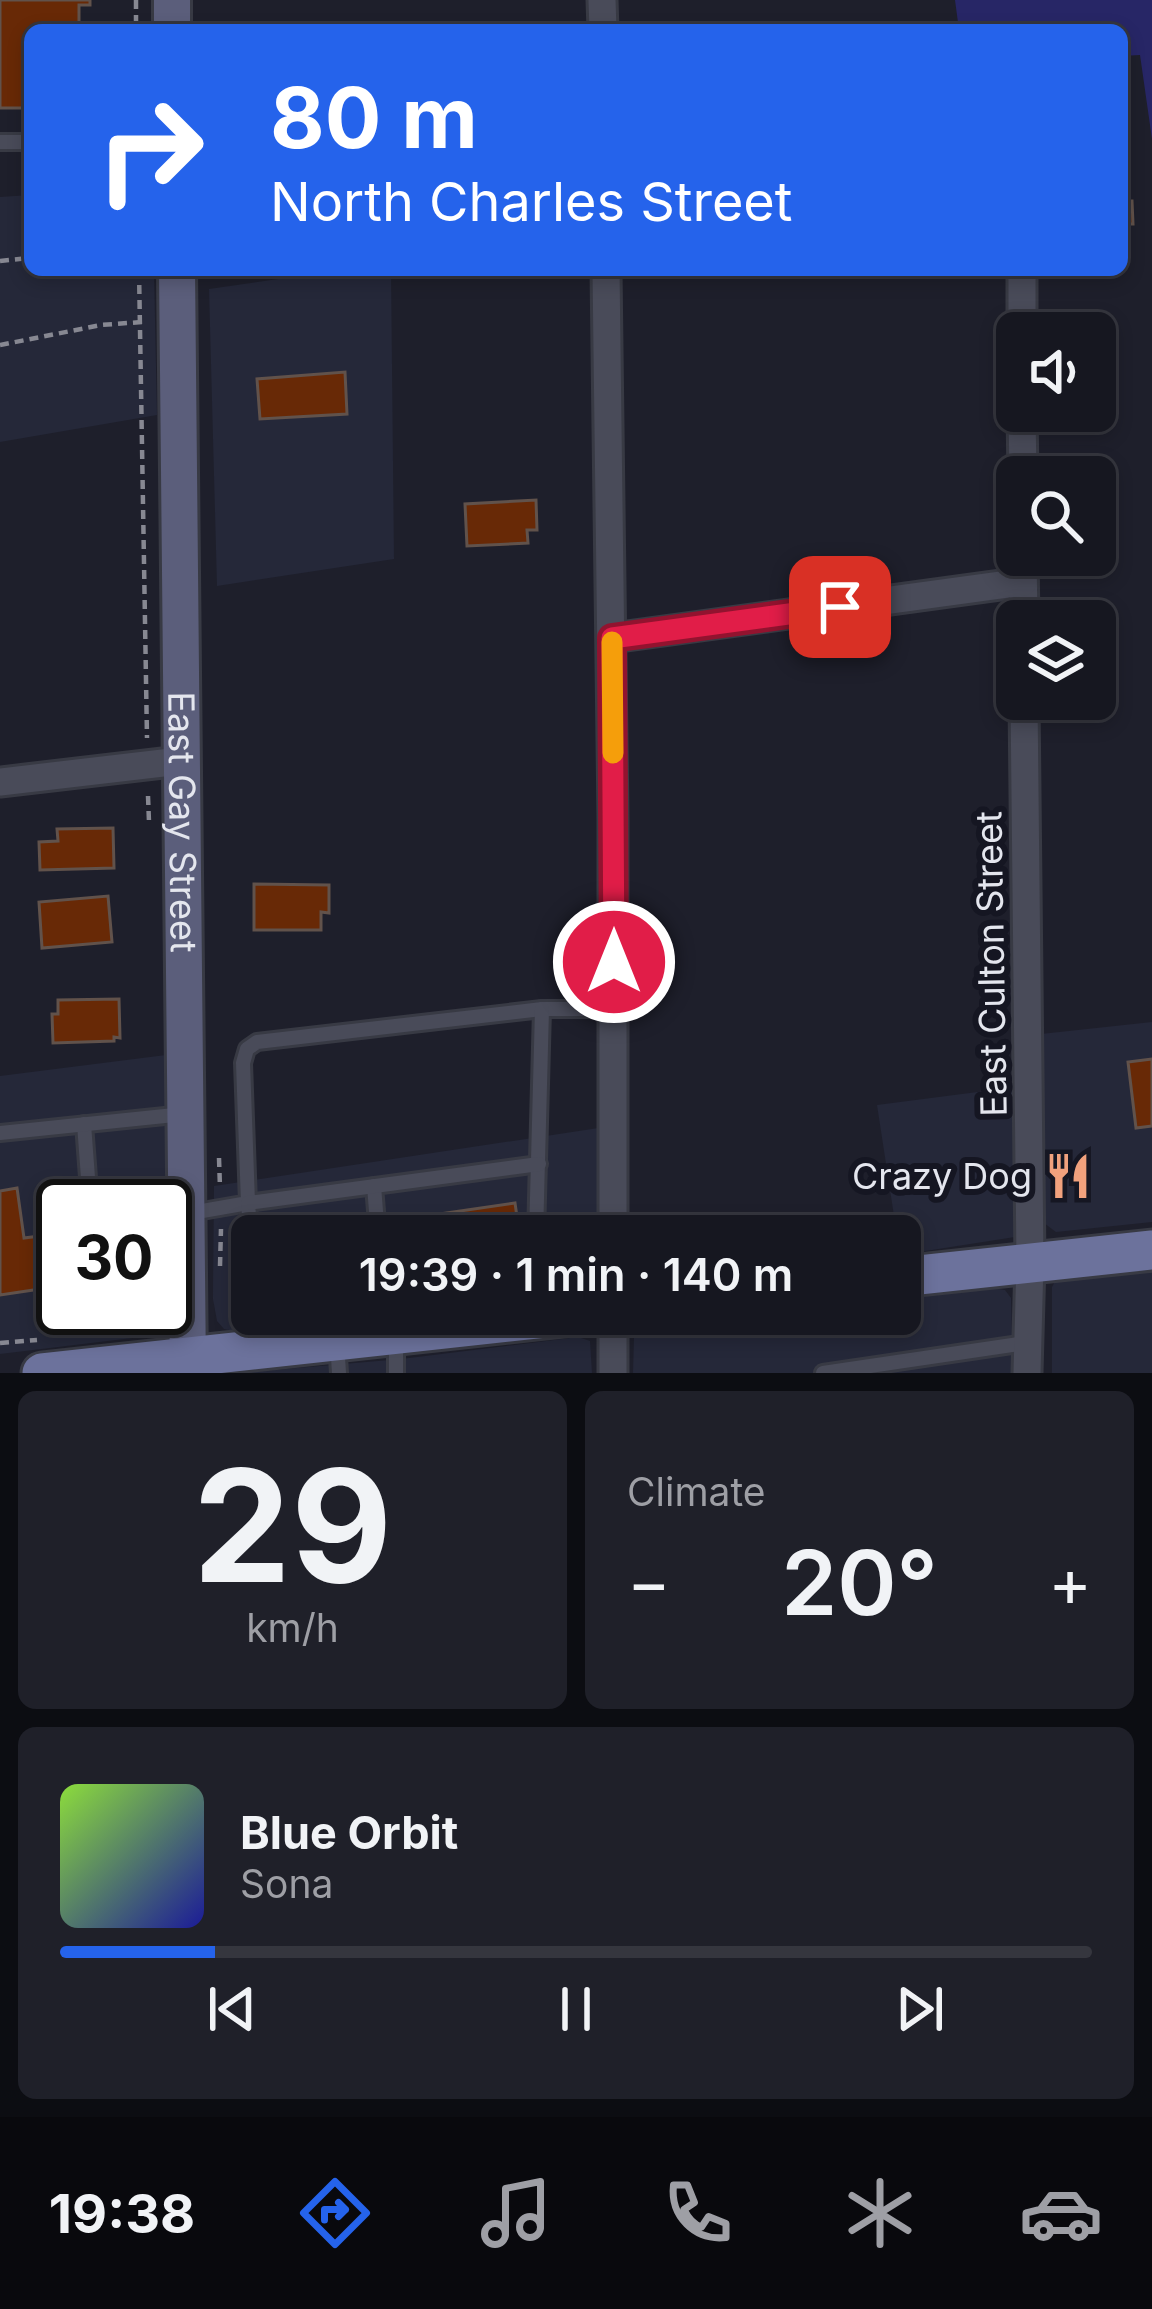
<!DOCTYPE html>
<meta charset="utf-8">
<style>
:root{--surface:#161720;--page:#1f2029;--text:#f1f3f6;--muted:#9e9fa5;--line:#35363e;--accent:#2563eb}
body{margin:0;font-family:Inter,sans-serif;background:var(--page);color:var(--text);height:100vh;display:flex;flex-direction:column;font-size:45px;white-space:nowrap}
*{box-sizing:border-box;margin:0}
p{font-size:39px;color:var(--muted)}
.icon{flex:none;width:66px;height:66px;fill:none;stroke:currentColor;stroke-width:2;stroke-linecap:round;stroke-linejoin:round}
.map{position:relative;height:1373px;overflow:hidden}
.details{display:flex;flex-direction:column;gap:18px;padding:18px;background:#0c0d12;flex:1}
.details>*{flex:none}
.guide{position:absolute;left:24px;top:24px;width:1104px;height:252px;border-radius:18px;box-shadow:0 6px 18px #0003,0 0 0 3px var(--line);background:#2563eb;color:#fff;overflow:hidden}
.tools{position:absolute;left:996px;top:312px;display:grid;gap:24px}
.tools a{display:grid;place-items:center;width:120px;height:120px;border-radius:18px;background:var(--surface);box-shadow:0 6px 18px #0003,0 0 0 3px var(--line);font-size:60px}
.speed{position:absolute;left:36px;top:1179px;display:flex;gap:24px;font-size:60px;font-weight:700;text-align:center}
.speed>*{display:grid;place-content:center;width:156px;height:156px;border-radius:50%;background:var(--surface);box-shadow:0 6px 18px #0003,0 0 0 3px var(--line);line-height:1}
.speed .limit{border:6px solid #111;border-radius:18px;background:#fff;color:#111}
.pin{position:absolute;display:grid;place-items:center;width:102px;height:102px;color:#fff;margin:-51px;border-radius:24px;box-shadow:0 6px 18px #0006}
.me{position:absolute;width:132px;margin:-66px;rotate:0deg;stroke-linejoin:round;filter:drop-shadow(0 0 9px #0008)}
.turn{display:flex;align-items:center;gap:42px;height:252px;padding:0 48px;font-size:54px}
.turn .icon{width:156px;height:156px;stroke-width:2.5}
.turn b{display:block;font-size:84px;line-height:102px}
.big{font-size:90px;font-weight:600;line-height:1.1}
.details .tile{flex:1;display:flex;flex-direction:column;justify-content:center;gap:18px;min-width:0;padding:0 42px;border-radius:18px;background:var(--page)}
.details .dial{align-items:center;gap:0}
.dial b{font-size:156px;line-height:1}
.song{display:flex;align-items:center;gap:36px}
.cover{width:144px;height:144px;border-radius:18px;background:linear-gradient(135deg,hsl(90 70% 55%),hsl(240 70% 35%))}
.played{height:12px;border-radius:6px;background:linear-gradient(90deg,var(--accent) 15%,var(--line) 15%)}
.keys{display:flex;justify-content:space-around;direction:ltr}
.heat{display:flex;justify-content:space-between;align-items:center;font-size:66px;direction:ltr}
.details .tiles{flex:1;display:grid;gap:18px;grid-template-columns:1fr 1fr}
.tile:last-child{grid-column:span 2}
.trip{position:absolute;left:231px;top:1215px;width:690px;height:120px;border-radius:18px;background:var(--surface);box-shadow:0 6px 18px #0003,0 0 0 3px var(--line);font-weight:600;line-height:120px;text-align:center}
.menu{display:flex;height:192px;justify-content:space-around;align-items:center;background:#09090d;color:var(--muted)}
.menu .icon{width:84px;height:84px}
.menu .active{color:var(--accent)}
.menu b{font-size:54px;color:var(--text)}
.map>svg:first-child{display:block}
.built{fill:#252839;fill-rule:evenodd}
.green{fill:#272666}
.building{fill:#682906;stroke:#61524b;stroke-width:3}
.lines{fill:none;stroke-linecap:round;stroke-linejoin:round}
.lane-casing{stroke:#383a44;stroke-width:20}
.street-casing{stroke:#383a44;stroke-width:33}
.secondary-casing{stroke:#383a44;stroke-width:42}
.primary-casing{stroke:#383a44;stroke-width:45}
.path{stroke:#878892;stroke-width:4.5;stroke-dasharray:9 6;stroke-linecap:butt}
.lane{stroke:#494b59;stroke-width:14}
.street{stroke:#494b59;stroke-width:27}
.secondary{stroke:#5b5e7b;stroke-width:36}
.primary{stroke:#6c729c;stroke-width:39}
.route-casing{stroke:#92132f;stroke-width:30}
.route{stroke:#e11d48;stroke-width:21}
.slow{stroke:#f59e0b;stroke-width:21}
.labels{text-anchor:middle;stroke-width:12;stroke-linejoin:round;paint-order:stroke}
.street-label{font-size:36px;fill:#e4e6ee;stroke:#151622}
.poi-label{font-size:36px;fill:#e4e6ee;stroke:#151622;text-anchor:end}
</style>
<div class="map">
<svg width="1152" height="1373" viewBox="0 0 1152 1373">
<rect width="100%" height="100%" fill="#1e1f2b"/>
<g class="built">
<path d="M30 195V270H154L157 415 0 442V197Z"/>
<path d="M340 270H391L394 559 217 586 209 289Z"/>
<path d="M1152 1022V1222L1056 1232 1044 1223 1043 1212 1041 1034Z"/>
<path d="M166 1055 170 1315 167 1325 149 1336 0 1354V1076ZM63 1206H165V1308H63Z"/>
<path d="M1023 1086 1022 1236 900 1255 877 1105Z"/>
<path d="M605 1127V1236H252V1314H377L233 1331 224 1329 217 1321 213 1299 214 1186Z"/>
<path d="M1152 1268V1373H1052V1287L1056 1280Z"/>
<path d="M994 1288 1005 1290 1011 1298 1013 1373H633L634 1337 645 1329 773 1314H900V1299Z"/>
<path d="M578 1337 590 1341 592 1373H239L401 1359Z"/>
</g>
<path class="green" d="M955 0H1152V139L1140 55 1122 56V30H959Z"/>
<g class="building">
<path d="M0 0H90V5H79V30H30V108H0Z"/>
<path d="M1122 201H1132L1133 224H1122Z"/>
<path d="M345 372 347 414 260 419 257 379Z"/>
<path d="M536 500 537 530H527L528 543 467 546 465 504Z"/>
<path d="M113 828 114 868 40 870 39 842 58 841 57 829Z"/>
<path d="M254 884 329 885V913L321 912V930H254Z"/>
<path d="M108 896 112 942 42 948 39 902Z"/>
<path d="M119 999 120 1038 114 1037V1041L53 1043 52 1014H58V1000Z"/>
<path d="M1152 1059V1126L1136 1128 1128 1062Z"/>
<path d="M17 1188 24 1238 63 1233V1296L49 1298 47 1288 0 1295V1191Z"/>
<path d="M515 1203 519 1231 469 1236H399L398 1220Z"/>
</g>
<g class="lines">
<defs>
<g id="lane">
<path d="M0 142H30"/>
<path d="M84 1124 89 1191 110 1197 183 1194"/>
<path d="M0 1133 184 1114"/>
<path d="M374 1186 378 1236"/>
<path d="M191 1213 248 1203 243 1063 247 1049 257 1042 542 1009H614"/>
<path d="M536 1236 542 1009"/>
<path d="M252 1254 248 1203 539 1164"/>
<path d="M396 1336V1373"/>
<path d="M337 1342 339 1373"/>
<path d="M823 1373 1026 1343"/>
</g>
<g id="street">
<path d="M602 0 603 30"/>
<path d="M606 270 613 819V1236"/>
<path d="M1022 270V333"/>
<path d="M1022 411 1023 477"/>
<path d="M1023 555 1024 621"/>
<path d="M612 638 1023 582"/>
<path d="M1024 699 1030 1262 1027 1373"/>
<path d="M0 782 180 761"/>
<path d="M613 1373V1314"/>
</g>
<g id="secondary">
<path d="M172 0V30"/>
<path id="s1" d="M177 270 188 1373"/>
</g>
<g id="primary">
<path d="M900 1277 1152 1250"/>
<path d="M42 1373 582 1314"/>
</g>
</defs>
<use href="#lane" class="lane-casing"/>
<use href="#street" class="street-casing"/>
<use href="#secondary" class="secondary-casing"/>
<use href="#primary" class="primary-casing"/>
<g class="path">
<path d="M136 0V30"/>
<path d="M0 261 30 258"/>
<path d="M139 270 147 738"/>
<path d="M0 345 101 325 142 322"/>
<path d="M148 796 149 822"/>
<path d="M219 1158 220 1188"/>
<path d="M220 1266 221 1229"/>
<path d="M0 1343 37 1340"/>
</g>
<use href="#lane" class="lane"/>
<use href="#street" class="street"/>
<use href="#secondary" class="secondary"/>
<use href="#primary" class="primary"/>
</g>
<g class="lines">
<defs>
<path id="route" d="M614 962 612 638 840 607"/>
</defs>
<use href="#route" class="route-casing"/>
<use href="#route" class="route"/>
<path class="slow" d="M612 642 613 753"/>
</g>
<defs>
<symbol id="restaurant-bare" viewBox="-9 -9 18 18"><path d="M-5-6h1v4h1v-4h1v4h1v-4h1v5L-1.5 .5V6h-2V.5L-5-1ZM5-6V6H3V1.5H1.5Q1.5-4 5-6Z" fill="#f1a17d" stroke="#151622" stroke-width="2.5" paint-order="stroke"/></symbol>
</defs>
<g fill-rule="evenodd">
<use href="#restaurant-bare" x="1035" y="1143" width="66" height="66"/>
</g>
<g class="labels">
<g class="street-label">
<text dy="13" stroke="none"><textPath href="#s1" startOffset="552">East Gay Street</textPath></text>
<text transform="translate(991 964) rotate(-91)" y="13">East Culton Street</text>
</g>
<g class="poi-label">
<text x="1032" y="1189">Crazy Dog</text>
</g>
</g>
</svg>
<div class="tools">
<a><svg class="icon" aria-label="sound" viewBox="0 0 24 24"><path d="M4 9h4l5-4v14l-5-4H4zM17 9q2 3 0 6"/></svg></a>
<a><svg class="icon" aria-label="search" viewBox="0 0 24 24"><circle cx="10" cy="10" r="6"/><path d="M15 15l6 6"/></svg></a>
<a><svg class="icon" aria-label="layers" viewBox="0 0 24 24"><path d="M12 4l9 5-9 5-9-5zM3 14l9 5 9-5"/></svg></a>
</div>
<div class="speed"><div class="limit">30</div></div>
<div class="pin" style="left:840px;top:607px;background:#d93025"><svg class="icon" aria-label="arrive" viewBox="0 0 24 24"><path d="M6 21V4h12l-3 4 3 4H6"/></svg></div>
<svg class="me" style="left:614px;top:962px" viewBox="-20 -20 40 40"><circle r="17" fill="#e11d48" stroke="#fff" stroke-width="3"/><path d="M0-11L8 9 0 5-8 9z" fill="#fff"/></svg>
<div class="trip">19:39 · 1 min · 140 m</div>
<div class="guide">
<div class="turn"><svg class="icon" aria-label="right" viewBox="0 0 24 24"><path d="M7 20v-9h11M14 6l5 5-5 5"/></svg><div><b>80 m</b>North Charles Street</div></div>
</div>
</div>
<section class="details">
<div class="tiles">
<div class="tile dial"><b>29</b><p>km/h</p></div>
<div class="tile"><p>Climate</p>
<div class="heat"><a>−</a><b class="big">20°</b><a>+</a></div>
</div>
<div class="tile">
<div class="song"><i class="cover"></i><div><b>Blue Orbit</b><p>Sona</p></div></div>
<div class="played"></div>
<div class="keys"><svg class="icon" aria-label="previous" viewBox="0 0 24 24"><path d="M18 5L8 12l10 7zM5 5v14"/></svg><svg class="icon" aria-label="pause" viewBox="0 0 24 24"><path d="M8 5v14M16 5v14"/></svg><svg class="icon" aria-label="next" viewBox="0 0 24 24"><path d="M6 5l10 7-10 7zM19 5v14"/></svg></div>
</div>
</div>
</section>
<nav class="menu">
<b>19:38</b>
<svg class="icon active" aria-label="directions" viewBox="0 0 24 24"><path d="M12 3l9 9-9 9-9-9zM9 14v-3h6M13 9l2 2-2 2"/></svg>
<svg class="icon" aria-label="music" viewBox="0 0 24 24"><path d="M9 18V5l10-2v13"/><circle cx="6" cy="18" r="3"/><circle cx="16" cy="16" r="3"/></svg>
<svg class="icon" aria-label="phone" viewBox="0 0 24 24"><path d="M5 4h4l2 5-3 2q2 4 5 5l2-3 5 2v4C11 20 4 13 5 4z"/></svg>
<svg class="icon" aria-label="climate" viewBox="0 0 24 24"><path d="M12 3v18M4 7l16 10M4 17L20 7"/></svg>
<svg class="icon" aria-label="car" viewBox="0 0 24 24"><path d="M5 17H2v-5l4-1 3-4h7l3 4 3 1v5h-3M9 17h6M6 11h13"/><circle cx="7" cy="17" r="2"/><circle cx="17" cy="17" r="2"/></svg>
</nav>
